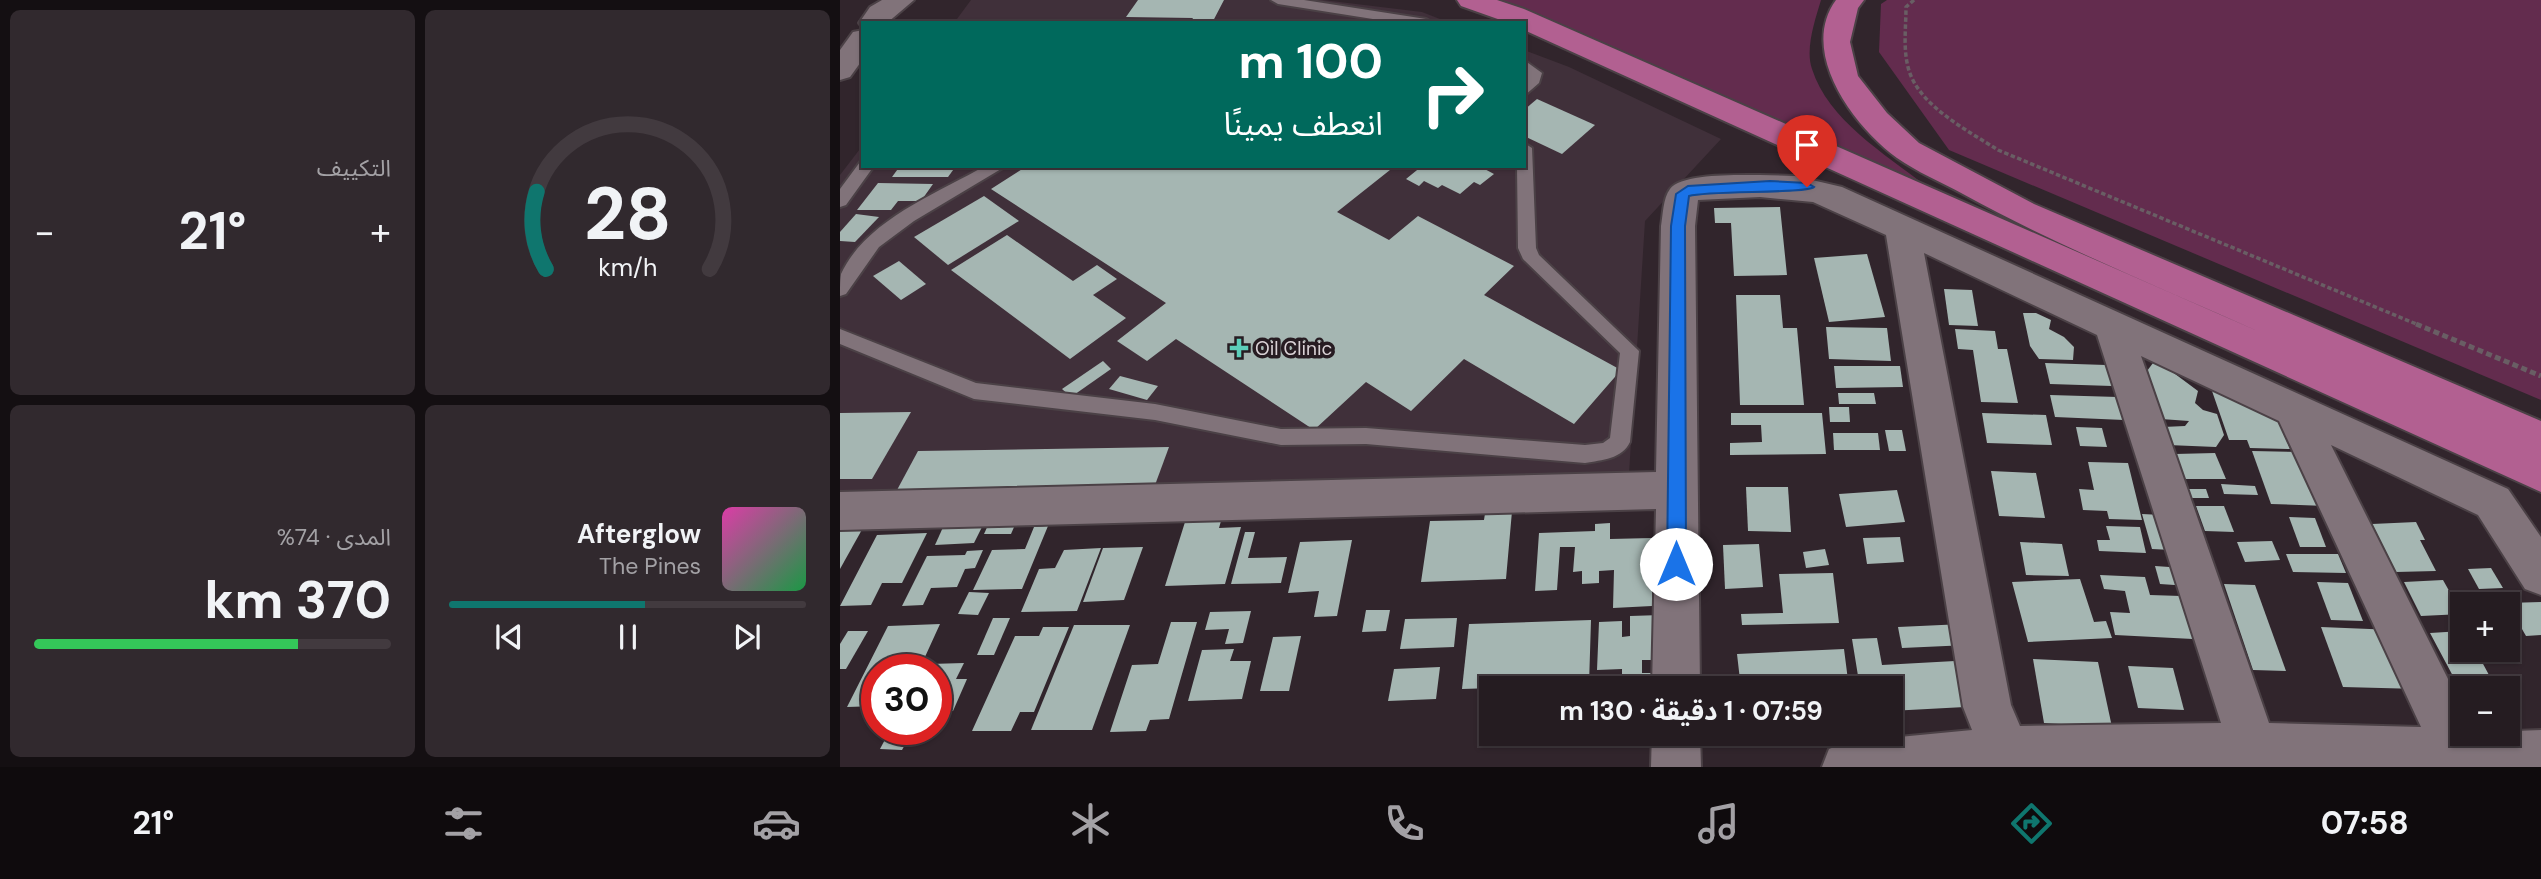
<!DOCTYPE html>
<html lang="ar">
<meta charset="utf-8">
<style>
:root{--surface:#251c21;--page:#31292e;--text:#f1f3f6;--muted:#a3a1a5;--line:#423a3f;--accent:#0f766e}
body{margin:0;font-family:"DM Sans","Noto Sans Arabic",sans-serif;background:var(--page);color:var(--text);direction:rtl;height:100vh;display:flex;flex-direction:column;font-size:26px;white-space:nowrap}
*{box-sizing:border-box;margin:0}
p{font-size:23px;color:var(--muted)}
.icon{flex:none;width:38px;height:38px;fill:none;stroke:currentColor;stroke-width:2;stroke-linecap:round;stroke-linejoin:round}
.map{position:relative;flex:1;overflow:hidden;direction:ltr}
.drawer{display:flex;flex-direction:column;gap:10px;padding:10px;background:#140f12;width:840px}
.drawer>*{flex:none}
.hud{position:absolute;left:21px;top:21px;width:665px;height:147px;border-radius:0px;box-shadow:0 2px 5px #0004,0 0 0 2px var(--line);direction:rtl;background:#00695c;color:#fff;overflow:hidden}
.fabs{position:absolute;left:1610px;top:592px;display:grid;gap:14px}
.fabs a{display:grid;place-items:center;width:70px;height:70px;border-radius:0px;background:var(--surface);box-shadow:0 2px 5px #0004,0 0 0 2px var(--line);font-size:35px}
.speed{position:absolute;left:21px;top:654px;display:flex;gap:14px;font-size:35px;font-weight:700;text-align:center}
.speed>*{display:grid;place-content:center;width:91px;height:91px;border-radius:50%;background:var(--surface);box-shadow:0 2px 5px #0004,0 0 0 2px var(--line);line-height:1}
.speed .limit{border:10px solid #d22;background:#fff;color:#111}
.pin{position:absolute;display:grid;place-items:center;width:60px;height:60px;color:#fff;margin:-72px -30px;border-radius:50% 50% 50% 0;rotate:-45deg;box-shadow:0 0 7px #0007}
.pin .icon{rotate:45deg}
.me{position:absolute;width:77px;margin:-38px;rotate:0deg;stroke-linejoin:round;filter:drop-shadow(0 0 5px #0008)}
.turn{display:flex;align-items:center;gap:24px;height:147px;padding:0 28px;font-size:32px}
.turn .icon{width:91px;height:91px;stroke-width:2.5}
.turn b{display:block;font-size:49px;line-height:60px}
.big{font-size:52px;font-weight:700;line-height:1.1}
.drawer .card{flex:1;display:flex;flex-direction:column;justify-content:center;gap:10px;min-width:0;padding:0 24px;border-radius:10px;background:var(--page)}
.drawer .dial{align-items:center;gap:0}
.dial svg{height:182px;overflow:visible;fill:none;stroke:var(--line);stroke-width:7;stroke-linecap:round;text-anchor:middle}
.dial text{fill:var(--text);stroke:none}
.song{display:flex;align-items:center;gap:21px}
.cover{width:84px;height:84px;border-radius:10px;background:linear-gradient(135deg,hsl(320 70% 55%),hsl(140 70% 35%))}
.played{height:7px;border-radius:4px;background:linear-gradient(90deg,var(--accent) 55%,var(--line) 55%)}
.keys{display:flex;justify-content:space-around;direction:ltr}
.heat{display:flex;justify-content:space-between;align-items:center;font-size:38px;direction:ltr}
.charge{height:10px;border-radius:5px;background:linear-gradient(90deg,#34c759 74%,var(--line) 0)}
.drawer .tiles{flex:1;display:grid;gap:10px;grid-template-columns:repeat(2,1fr)}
.trip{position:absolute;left:639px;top:676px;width:424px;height:70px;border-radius:0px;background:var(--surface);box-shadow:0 2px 5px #0004,0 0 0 2px var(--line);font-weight:700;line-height:70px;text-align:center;direction:rtl}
.dock{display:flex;height:112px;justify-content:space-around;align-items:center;background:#0f0b0d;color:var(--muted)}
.dock .icon{width:49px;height:49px}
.dock .current{color:var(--accent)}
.dock b{font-size:32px;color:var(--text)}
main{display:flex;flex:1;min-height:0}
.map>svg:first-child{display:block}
.built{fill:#40303a}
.green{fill:#632c4e}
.building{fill:#a5b6b2}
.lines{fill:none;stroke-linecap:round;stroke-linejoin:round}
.service-casing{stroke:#4b4146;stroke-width:4}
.minor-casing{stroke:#4b4146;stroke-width:4}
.tertiary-casing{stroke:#4b4146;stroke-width:4}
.trunk-casing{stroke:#4b4146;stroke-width:4}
.path-far1{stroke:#695e64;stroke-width:3.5;stroke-dasharray:4.5 2.5;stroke-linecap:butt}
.path{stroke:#695e64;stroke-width:5;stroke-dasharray:6 3.5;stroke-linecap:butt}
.service{fill:#81737a;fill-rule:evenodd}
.minor{fill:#81737a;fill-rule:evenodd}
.tertiary{fill:#81737a;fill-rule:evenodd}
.trunk{fill:#b26091;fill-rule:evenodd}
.route{fill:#1a73e8;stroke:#114b97;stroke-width:2}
.poi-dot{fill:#5cceba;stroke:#271c22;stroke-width:2.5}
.labels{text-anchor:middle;stroke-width:7;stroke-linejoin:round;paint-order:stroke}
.poi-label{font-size:19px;fill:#dad2d6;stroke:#271c22;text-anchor:start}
</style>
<main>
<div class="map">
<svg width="1701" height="767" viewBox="0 0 1701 767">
<rect width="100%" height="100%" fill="#31252c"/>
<g class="built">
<path d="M131 0H483L582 12 610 23H114Z"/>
<path d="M684 50 729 67 881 139 805 221 789 474 0 509V175L23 145V166H684Z"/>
</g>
<g class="green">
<path d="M657 0H981C975 20 965 49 972 69 988 120 1045 154 1085 185Z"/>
<path d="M1047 0H1701V400L1109 150 1039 52 1041 4Z"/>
</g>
<g class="building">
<path d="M298 0H384L372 23H350L353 18 286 17Z"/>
<path d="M697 99 755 125 722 154 684 136V110Z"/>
<path d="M60 166H116L108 177H52Z"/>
<path d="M187 166H555L497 212 549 240 578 216 674 266 644 295 781 370 734 424 624 359 571 411 526 382 474 430 336 339 307 361 277 341 326 303 151 189Z"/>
<path d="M582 166H639L654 174 640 185 634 182 620 194 602 185 598 188 584 181 579 186 566 179Z"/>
<path d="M38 183 93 184 81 201H58L51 210H17Z"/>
<path d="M144 196 179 221 108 265 74 237Z"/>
<path d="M940 207 947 275 894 276 891 223H875L874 208Z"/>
<path d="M16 214 39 217 15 242 0 241V232Z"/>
<path d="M167 235 233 281 257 265 277 279 253 295 286 318 230 359 111 270Z"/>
<path d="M1027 254 1045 317 989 322 974 258Z"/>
<path d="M59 261 86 284 61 300 33 276Z"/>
<path d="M1104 289 1132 290 1138 326 1109 325Z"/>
<path d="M896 295H940L943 328H957L964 405H900Z"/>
<path d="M1183 313H1196L1211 320 1209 329 1224 337 1234 347 1233 360 1199 359 1190 346Z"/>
<path d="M986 327 1047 328 1051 361 989 359Z"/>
<path d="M1115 329 1155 331 1158 349H1167L1178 403 1141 402 1133 350 1118 349Z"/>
<path d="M263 361 271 369 231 397 222 389Z"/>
<path d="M1205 363 1266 365 1272 386 1210 384Z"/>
<path d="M1313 363 1323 365 1358 391 1355 403 1363 410 1377 414 1384 435 1376 447 1328 445 1323 427 1345 426 1349 421 1321 419 1314 407 1318 400 1311 394 1307 371Z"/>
<path d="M994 366H1060L1063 387 996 388Z"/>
<path d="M280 376 318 386 307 400 269 389Z"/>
<path d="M1372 391 1401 392 1430 401 1450 449 1410 448 1407 440H1389Z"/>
<path d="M998 393H1034L1036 404H999Z"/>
<path d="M1210 395 1278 397 1284 420 1215 417Z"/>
<path d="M989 407H1009L1010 422H990Z"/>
<path d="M71 412 32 479H0V413Z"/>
<path d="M891 413H982L986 454 890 455V443L922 442 921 425H891Z"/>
<path d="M1142 413 1206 415 1212 445 1147 443Z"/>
<path d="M1236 427 1262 428 1267 447 1240 446Z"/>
<path d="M1045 430H1062L1066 451H1049Z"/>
<path d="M993 433H1038L1040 450H994Z"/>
<path d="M329 447 315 485 57 490 78 451Z"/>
<path d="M1412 451 1465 452 1486 506 1431 504Z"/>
<path d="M1375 453 1386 479H1345L1335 454Z"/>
<path d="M1248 462 1288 463 1302 520 1269 519 1267 511 1243 510 1239 489 1254 490Z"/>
<path d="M1151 471 1196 473 1205 518 1159 516Z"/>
<path d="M1381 484 1415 486 1418 495 1384 494Z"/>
<path d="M906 487H948L951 532 908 531Z"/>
<path d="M1347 489H1366L1369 498H1350Z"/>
<path d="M1057 490 1065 522 1006 527 999 494Z"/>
<path d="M673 500 666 579 581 582 590 521 644 520 647 501Z"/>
<path d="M1356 506H1384L1394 532 1365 531Z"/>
<path d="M181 511 171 534H144L154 512Z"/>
<path d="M149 513 134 543 95 545 109 514Z"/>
<path d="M1302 514 1322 515 1332 550 1312 549Z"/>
<path d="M1449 517 1475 518 1486 547H1460Z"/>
<path d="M381 521 379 528 401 527 385 584 325 586 345 522Z"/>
<path d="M1576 522 1585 540H1580L1596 571 1556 572 1532 524Z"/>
<path d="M770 523V539L812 538V606L773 608 774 570 759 571V583L742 584V571L733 572 735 547H720L717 590 695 591 699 533 755 531V524Z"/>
<path d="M24 526 0 569V527Z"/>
<path d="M208 526 182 589 133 590 152 550 185 549 194 527Z"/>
<path d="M1266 526 1300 527 1306 553 1259 551 1257 540H1270Z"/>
<path d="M405 532H415L408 558 447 557 441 583 391 584Z"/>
<path d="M87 533 62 583H42L31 605 0 606 37 535Z"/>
<path d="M1060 537 1064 562 1027 564 1023 538Z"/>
<path d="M512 540 497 616 474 617 479 591 448 593 460 542Z"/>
<path d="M1432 541 1440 560 1405 562 1397 542Z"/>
<path d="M1180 542 1222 544 1229 576 1186 575Z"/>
<path d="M919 544 923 587 885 589 883 545Z"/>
<path d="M303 547 284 600 243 602 263 548Z"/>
<path d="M261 548 237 611 181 612 199 569 215 568 224 550Z"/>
<path d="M985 549 989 565 966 568 963 552Z"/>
<path d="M143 550 135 568 125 569 117 587 91 588 83 605 62 606 87 556 125 555 127 551Z"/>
<path d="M1446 554H1498L1506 573 1453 572Z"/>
<path d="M1315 566 1344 568 1349 586 1320 584Z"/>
<path d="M1651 568 1663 588 1639 589 1628 569Z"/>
<path d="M993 573 999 623 902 625 901 614 943 613 939 574Z"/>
<path d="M1260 575 1305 577 1310 595 1341 596 1353 639 1275 635 1270 612 1290 613 1285 591 1264 589Z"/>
<path d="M1240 579 1254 622 1266 621 1272 638 1188 642 1172 582Z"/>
<path d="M1603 580 1622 614 1581 616 1564 582Z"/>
<path d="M1477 582 1508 583 1523 621 1491 620Z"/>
<path d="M1384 584 1415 585 1446 671 1413 670Z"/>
<path d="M129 592 149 593 138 615 118 614Z"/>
<path d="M1701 602V635L1686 636 1667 603Z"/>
<path d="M526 610H550L546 631 522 632Z"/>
<path d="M411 611 403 643 385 644 389 629 365 630 370 612Z"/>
<path d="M821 615V644H812V660H802V673H817V688H760L782 675V669L757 670 759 622 782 621V637L790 636V616Z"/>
<path d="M153 618H170L154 655H137Z"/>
<path d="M617 618 614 647 560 649 565 619Z"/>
<path d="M751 620 749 685 622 689 629 624Z"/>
<path d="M331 622H357L329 719 310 720 306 731 270 732 292 665 318 664Z"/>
<path d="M100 624 79 670H37V706L7 707 48 626Z"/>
<path d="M1123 624 1128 645 1062 648 1058 627Z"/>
<path d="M234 625H290L252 730H191Z"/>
<path d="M203 627H229L194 712H180L171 731H132L175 636H199Z"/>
<path d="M1481 627 1554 630 1579 689 1503 687Z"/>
<path d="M8 631H28L6 669H0V644Z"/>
<path d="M1622 631V649H1635L1656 688H1622V693L1590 633Z"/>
<path d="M461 636 449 691H420L433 637Z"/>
<path d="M1037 638 1042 665 1115 661 1125 707 1050 711V688H1020L1012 639Z"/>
<path d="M394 649 390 661H411L402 699 348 701 362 650Z"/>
<path d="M1004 649 1009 688H932L931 679 900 680 897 654Z"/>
<path d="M1193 659 1258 662 1272 727 1204 723Z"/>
<path d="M124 663 116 679H127L113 711 96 712V670H87L90 664Z"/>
<path d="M1288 666 1333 668 1344 710 1298 708Z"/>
<path d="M600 667 596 699 548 701 554 669Z"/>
<path d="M50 730H73L62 750 40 749Z"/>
</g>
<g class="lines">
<defs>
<g id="service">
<path d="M431 0H464L586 19 593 23H558L438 4Z"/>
<path d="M684 60 702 73 699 83 684 96 688 74 684 72Z"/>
<path d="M684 143 692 148 696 248 699 255 799 351 790 442C782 459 762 460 745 463L526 444 441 445 315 420 134 399 0 344V329L136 383 315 404 441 429 526 428 745 445 763 443 770 438 780 353 683 259 678 248 677 166H684Z"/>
<path d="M20 162H23V166H34L6 205 0 207V189Z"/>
<path d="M145 166H166L74 221 39 247 6 294 0 296C0 289 0 280 1 274 26 220 96 194 145 166Z"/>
</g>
<g id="minor">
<path d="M920 175 955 176 1002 187 1668 489 1701 537V595L1685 589 1638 515 1491 445 1622 707V733L1701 730V767H982L989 749 1007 742 1132 730 1123 707 1046 235 973 202 920 197 858 200 855 226 860 688H812L816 509 0 530V492L816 472 821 226C823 215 823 198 830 189 841 173 900 175 920 175ZM1084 253 1257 335 1381 723 1180 726 1171 705ZM1301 356 1439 421 1581 727 1429 723Z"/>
<path d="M812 733H860L861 767H811Z"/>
</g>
<g id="tertiary">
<path d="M42 0H74L47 23H23V28L19 23 30 7Z"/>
<path d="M23 30V59L10 77 0 80V50L13 32Z"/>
</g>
<path id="trunk" d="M617 0H657L684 9 1422 333C1322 288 1219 247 1123 194 1101 182 1077 172 1057 158 1014 127 958 52 996 0H1024L1018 8 1010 42 1018 76 1047 113 1079 143 1194 204 1701 421V492L684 30V23H669L621 6Z"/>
</defs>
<use href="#service" class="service-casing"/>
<use href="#minor" class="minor-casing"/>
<use href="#tertiary" class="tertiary-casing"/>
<use href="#trunk" class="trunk-casing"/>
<path class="path-far1" d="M1074 0 1066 7C1066 27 1063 47 1068 67 1077 105 1127 130 1158 150L1581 326"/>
<path class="path" d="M1576 324 1701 376"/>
<use href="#service" class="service"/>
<use href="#minor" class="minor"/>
<use href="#tertiary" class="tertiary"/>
<use href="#trunk" class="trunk"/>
</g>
<path class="route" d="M930 181 967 183 974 187C967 194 870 190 849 196L845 226 846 564 843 570 836 572 830 570 827 564 831 226 836 194 848 186Z"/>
<path class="poi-dot" d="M395.5 337.5h7v7h7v7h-7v7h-7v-7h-7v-7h7z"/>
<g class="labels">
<g class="poi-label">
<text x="415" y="355">Oil Clinic</text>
</g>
</g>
</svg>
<div class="fabs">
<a>+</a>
<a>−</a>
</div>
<div class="speed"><div class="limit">30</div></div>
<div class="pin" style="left:967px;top:187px;background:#d93025"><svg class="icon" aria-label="arrive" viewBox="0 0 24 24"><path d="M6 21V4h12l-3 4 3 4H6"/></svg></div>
<svg class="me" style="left:836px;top:564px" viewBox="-20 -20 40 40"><circle r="19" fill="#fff"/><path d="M0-13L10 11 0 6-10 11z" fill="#1a73e8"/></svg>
<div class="trip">07:59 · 1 دقيقة · 130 m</div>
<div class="hud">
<div class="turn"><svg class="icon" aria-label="right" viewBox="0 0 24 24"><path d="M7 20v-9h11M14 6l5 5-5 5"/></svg><div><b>100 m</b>انعطف يمينًا</div></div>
</div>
</div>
<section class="drawer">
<div class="tiles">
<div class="card dial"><svg viewBox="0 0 100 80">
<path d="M14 69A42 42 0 1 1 86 69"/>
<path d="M14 69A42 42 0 0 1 10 35" stroke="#0f766e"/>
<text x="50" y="56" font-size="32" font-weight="700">28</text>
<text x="50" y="72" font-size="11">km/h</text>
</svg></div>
<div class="card"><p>التكييف</p>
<div class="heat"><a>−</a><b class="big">21°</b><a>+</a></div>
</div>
<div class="card">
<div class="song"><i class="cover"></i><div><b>Afterglow</b><p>The Pines</p></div></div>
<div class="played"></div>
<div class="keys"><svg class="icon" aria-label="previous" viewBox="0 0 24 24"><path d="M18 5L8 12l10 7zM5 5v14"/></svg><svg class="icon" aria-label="pause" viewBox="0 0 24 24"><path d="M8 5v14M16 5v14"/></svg><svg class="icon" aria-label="next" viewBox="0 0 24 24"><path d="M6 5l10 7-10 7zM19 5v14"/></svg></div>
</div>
<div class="card"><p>المدى · 74%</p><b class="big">370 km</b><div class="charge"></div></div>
</div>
</section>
</main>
<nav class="dock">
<b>07:58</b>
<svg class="icon current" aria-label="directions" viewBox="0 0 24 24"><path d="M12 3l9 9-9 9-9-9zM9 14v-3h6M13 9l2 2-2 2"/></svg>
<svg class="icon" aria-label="music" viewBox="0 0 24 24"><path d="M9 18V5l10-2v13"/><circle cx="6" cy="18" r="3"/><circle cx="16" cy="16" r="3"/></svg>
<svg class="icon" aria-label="phone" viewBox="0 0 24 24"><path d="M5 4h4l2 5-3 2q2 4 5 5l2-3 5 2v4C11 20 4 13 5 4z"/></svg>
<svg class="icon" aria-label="climate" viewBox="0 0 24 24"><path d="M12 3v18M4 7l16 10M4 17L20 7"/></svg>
<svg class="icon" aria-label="car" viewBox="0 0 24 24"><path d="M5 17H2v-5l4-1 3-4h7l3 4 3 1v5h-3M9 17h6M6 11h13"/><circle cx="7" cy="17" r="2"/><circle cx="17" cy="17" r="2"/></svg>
<svg class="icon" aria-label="filters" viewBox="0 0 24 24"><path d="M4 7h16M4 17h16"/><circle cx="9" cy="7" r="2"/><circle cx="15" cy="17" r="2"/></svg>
<b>21°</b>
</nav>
